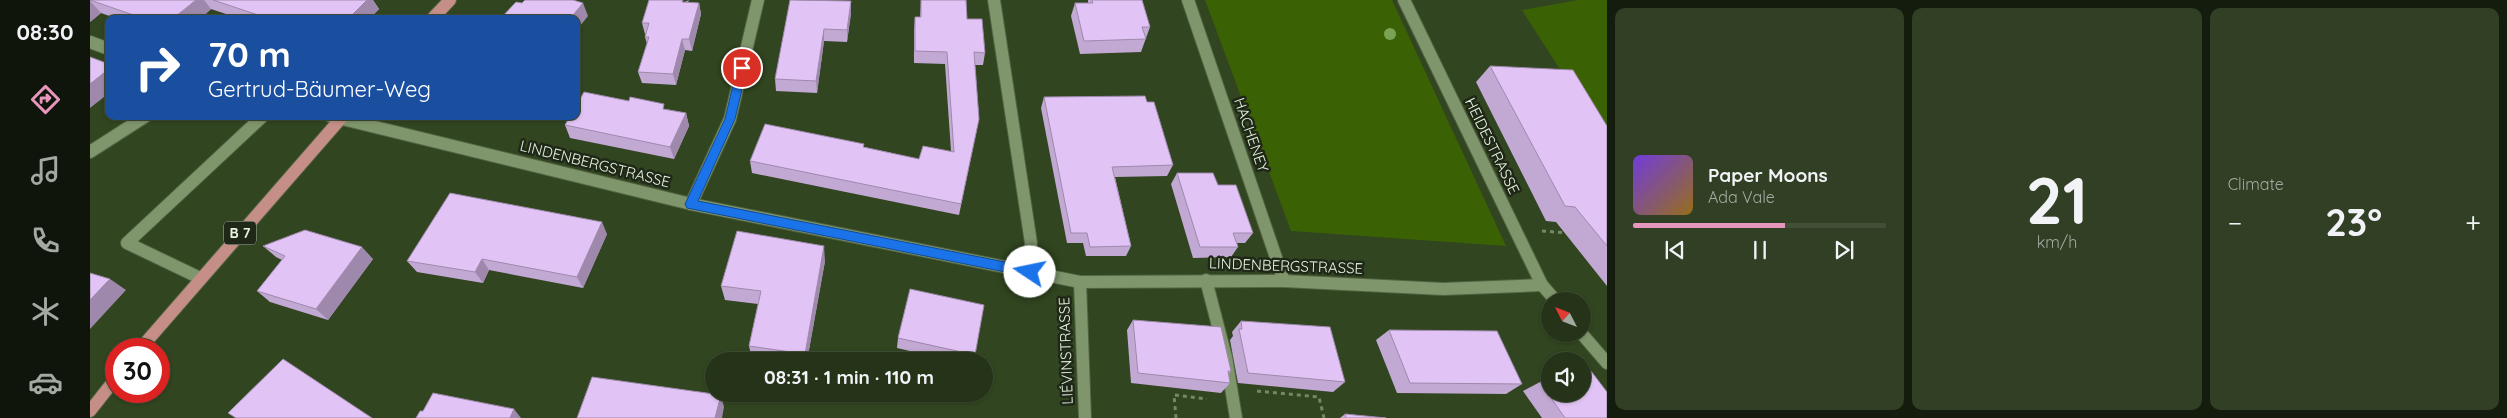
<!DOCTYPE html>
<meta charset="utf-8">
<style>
:root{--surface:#253418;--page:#313f25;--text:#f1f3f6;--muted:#a3aaa2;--line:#424f37;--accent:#e797bd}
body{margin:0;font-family:Quicksand,sans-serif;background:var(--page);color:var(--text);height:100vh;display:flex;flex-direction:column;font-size:19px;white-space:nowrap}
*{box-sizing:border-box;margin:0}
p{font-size:16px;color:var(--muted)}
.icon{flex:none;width:28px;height:28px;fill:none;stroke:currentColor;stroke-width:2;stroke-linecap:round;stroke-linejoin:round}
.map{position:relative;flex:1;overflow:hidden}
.sheet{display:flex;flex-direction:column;gap:8px;padding:8px;background:#141d0d;width:900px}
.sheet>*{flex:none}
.guide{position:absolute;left:15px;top:15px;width:475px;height:105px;border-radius:10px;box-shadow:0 1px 4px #0004,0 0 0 1px var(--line);background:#1a4fa0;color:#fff;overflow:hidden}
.needle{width:32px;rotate:312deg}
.controls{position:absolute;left:1451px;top:292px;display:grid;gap:10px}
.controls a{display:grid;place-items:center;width:50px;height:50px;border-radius:50%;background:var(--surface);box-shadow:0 1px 4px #0004,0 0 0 1px var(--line);font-size:25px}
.speed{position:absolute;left:15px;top:338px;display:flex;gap:10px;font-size:25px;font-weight:700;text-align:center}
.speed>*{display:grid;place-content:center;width:65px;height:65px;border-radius:50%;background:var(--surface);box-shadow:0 1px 4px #0004,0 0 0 1px var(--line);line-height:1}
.speed .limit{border:8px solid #d22;background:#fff;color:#111}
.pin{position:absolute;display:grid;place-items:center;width:42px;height:42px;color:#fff;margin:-21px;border:2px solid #fff;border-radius:50%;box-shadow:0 1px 5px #0007}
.me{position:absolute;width:55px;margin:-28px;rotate:281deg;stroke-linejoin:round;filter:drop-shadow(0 0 4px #0008)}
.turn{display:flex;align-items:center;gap:18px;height:105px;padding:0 20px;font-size:22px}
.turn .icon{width:65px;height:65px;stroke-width:2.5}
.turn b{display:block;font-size:35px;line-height:42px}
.big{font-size:38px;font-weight:700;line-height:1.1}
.sheet .widget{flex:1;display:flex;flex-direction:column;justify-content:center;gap:8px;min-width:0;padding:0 18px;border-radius:10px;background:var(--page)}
.sheet .dial{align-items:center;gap:0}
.dial b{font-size:65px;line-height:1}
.song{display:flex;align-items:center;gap:15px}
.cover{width:60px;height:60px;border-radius:8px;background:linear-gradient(135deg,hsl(260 70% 55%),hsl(40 70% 35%))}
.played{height:5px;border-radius:2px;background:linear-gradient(90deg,var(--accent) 60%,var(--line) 60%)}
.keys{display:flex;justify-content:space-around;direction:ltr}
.heat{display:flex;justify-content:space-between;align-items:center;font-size:28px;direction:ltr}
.sheet .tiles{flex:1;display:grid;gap:8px;grid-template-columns:repeat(3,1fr)}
.trip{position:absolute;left:615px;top:352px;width:288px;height:50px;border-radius:25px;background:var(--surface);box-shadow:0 1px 4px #0004,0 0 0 1px var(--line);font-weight:700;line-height:50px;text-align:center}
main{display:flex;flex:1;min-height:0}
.tab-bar{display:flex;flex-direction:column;width:90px;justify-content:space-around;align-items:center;background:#0f150a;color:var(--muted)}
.tab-bar .icon{width:35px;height:35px}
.tab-bar .selected{color:var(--accent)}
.tab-bar b{font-size:22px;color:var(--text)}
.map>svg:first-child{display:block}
.green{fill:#3a6104}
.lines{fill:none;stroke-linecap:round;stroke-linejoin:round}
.minor-casing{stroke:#526342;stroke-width:14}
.major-casing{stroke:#526342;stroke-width:14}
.path{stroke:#768768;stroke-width:3;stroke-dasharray:4 4;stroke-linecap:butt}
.minor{stroke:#7f966d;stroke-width:12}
.major{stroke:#c58f87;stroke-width:12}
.tree{fill:#7aa356}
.wall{fill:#c2a9d3}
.shaded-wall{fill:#9e89ac}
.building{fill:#e1c4f5;stroke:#9e89ac}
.route{fill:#1a73e8;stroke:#114b97}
.labels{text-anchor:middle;stroke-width:5;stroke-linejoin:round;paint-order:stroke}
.shield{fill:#1f2818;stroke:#aab6a2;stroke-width:1}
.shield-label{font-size:14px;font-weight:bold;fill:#e6f3dd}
.street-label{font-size:15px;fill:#e6f3dd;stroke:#1f2818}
</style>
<main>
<nav class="tab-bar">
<b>08:30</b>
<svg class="icon selected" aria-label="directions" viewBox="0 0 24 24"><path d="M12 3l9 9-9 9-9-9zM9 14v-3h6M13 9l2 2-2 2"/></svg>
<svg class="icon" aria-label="music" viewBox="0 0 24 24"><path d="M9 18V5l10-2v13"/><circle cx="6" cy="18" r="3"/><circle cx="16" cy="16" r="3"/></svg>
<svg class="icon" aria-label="phone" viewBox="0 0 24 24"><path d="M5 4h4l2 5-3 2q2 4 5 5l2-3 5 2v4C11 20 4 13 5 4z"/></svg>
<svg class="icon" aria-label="climate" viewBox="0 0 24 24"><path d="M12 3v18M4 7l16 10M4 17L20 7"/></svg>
<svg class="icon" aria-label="car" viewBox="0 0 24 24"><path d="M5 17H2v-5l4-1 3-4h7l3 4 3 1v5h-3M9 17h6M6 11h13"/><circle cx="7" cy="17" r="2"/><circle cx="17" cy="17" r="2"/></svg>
</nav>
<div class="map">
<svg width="1517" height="418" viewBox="0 0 1517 418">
<rect width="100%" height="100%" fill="#314520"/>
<g class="green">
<path d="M1115 0H1302L1416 246 1201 231Z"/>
<path d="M1488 0H1517V143L1432 10Z"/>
</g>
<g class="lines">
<defs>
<g id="minor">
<path d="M904 0 941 243 940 272"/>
<path d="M1098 0 1194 281"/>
<path d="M1314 0 1452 285 1466 301"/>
<path d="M0 42 19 49"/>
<path d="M240 116 601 204 990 282 1194 281 1353 289 1452 285"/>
<path d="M0 152 56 116"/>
<path d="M601 204 640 119 668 0"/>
<path d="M110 278 37 243 173 116"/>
<path d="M1116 280 1136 357 1146 418"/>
<path d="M990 282 995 418"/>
<path d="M1492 334 1517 363"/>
</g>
<g id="major">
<path d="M342 19 360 0"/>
<path d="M50 349 253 116"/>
<path d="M0 411 26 378"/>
</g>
</defs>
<use href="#minor" class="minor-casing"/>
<use href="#major" class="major-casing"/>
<g class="path">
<path d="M1452 231 1478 233"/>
<path d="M1167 391 1229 397 1234 418"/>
<path d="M1086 418 1084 395 1117 399"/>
</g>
<use href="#minor" class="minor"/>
<use href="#major" class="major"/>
</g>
<circle class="tree" cx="1300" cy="34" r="6"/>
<g class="wall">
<path d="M0 0H283L289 9 279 19H151L121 9 110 19H28L11 13 0 22Z"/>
<path d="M599 0 598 2 609 3 611 14 602 51 595 50 586 85 552 83 548 72 557 44 555 37 556 34H555L552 23Z"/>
<path d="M831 0H876L877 19 895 53 893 65H885L889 119 869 215 662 173 660 161 774 144V147L829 159 861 151 855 64 824 63V30L825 17H830Z"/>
<path d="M998 0H1052L1060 27 1051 52 990 54 981 16 985 3H998Z"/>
<path d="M761 1V13L757 42 734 41 727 93 686 91 685 79Z"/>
<path d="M1400 66 1517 126V286L1466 222 1456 221 1386 82Z"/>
<path d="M954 97 1057 102 1083 165 1077 176 1025 177 1041 246 1036 256H996L993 243H977L951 108Z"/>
<path d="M575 109 596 113 599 126 584 159 480 138 475 125Z"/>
<path d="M1087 173 1128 185 1163 233 1155 243H1147L1148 247 1141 257 1103 258 1081 184Z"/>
<path d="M517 234 493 288 399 270 393 283 327 272 317 261Z"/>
<path d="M173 246 283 259 238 320 180 302 167 291 192 260 186 257Z"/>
<path d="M735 261 717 361H676L662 359 659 346 668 304 635 300 631 286Z"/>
<path d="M1043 320 1141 371 1138 374 1140 383 1131 393 1041 383 1037 330Z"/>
<path d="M1151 321 1255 382 1243 392 1148 383 1140 340 1143 336 1142 332Z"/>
<path d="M1299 330 1432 384 1416 394 1307 393 1286 340Z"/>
<path d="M808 338 885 355 883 361H863L807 348Z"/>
<path d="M1450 382 1517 418H1452L1433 391Z"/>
<path d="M1255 414 1296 418H1250Z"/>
</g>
<g class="shaded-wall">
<path d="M106 0H114L121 9 110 19H84L86 16Z"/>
<path d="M277 0H283L289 9 279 19H258Z"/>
<path d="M0 1 11 13 0 22Z"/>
<path d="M761 1V13L757 42V30Z"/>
<path d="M493 3 498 16 486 31V19H480Z"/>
<path d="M609 3 611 14 602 51 599 39Z"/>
<path d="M734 29V41L727 93 726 81Z"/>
<path d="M592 39 595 50 586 85 583 74Z"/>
<path d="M19 69V93L0 108V84Z"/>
<path d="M596 113 599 126 584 159 580 147Z"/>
<path d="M512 222 517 234 493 288 487 277Z"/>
<path d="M734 246 735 261 717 361H716L715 354Z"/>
<path d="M272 247 283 259 238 320 226 309Z"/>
<path d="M392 259 399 270 393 283 385 272Z"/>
<path d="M20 279 36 290 0 329V300Z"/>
<path d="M631 395 634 407 632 418H625Z"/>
<path d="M424 409 431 418H420Z"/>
</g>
<g class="building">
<path d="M0 0H106L86 16 84 19H55Z"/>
<path d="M123 0H277L258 19H180Z"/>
<path d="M435 0H483L493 3 480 19H410L426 2 432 3Z"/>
<path d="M559 0H593L592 2 609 3 599 39H592L583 74 548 72 559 37H555L559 23H552Z"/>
<path d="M700 0 761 1 757 30 734 29 726 81 685 79Z"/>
<path d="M831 0H876L877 19H892L895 53 884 52 889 119 871 204 660 161 675 124 774 144 773 147 829 159 833 146 864 152 857 52 825 51V17H831Z"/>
<path d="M1002 0H1052L1060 27H1052L1056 39 994 41 985 3H1003Z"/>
<path d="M0 57 19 64V69L0 84Z"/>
<path d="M1400 66 1483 70 1517 126V246L1485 207 1475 206Z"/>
<path d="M494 92 539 101 540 97 574 104 573 109 596 113 580 147 475 125 480 116H486V106Z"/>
<path d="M1055 96 1057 102H1064L1083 165 1022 167 1041 246 1000 247 997 233H981L954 97Z"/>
<path d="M1087 173H1123L1128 185H1146L1163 233H1143L1148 247H1110Z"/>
<path d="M360 193 512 222 487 277 392 259 385 272 317 261Z"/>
<path d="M215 230 272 247 226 309 167 291 195 256 173 246Z"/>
<path d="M647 231 734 246 715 354 659 346 671 291 631 286Z"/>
<path d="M0 273 20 279 0 300Z"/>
<path d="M820 289 894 305 885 355 808 338Z"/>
<path d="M1043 320 1131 327 1141 371H1138L1140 383 1048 373Z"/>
<path d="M1151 321 1240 327 1255 382 1158 373 1149 329H1152Z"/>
<path d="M1299 330 1407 331 1432 384 1320 383Z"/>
<path d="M193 359 282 418H146L138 413Z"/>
<path d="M1501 371 1517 392V418H1475L1450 382 1460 380V394H1492V373Z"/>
<path d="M502 377 631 395 625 418H487Z"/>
<path d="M343 393 424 409 420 418H326L330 411H333Z"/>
<path d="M1255 414 1296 418H1256Z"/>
</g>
<path class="route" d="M652 64 657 68 645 119 608 201 940 267 946 272 944 276 940 277 597 208 595 204 635 119 647 68Z"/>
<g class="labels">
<rect class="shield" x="134" y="221.5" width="32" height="23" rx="4"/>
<g class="shield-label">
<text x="150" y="238">B 7</text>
</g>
<g class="street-label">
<text transform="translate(1161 135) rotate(71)" y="5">HACHENEY</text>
<text transform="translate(1402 146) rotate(64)" y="5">HEIDESTRASSE</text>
<text transform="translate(505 164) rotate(14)" y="5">LINDENBERGSTRASSE</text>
<text transform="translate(1196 266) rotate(2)" y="5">LINDENBERGSTRASSE</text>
<text transform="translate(976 351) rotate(-92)" y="5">LIÉVINSTRASSE</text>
</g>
</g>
</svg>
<div class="controls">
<a><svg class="needle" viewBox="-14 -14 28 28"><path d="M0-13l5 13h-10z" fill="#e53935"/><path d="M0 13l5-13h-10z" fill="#a3aaa2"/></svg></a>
<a><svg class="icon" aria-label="sound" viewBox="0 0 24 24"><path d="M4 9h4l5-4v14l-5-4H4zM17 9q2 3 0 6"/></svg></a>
</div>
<div class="speed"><div class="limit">30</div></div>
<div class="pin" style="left:652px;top:68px;background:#d93025"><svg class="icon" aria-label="arrive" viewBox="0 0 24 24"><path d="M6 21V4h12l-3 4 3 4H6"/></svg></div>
<svg class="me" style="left:940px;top:272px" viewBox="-20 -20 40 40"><circle r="19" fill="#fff"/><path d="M0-13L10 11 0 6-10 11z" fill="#1a73e8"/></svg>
<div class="trip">08:31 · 1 min · 110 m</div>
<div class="guide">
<div class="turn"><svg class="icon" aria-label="right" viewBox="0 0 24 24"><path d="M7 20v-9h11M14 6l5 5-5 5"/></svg><div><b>70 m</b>Gertrud-Bäumer-Weg</div></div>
</div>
</div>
<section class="sheet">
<div class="tiles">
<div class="widget">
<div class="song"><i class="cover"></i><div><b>Paper Moons</b><p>Ada Vale</p></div></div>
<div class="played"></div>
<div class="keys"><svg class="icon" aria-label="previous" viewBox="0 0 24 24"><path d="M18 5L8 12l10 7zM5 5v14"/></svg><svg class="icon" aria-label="pause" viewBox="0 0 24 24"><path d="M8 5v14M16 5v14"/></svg><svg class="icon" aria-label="next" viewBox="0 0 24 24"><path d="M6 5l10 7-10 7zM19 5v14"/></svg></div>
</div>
<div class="widget dial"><b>21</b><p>km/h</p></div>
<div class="widget"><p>Climate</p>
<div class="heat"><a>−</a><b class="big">23°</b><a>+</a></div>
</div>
</div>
</section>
</main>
